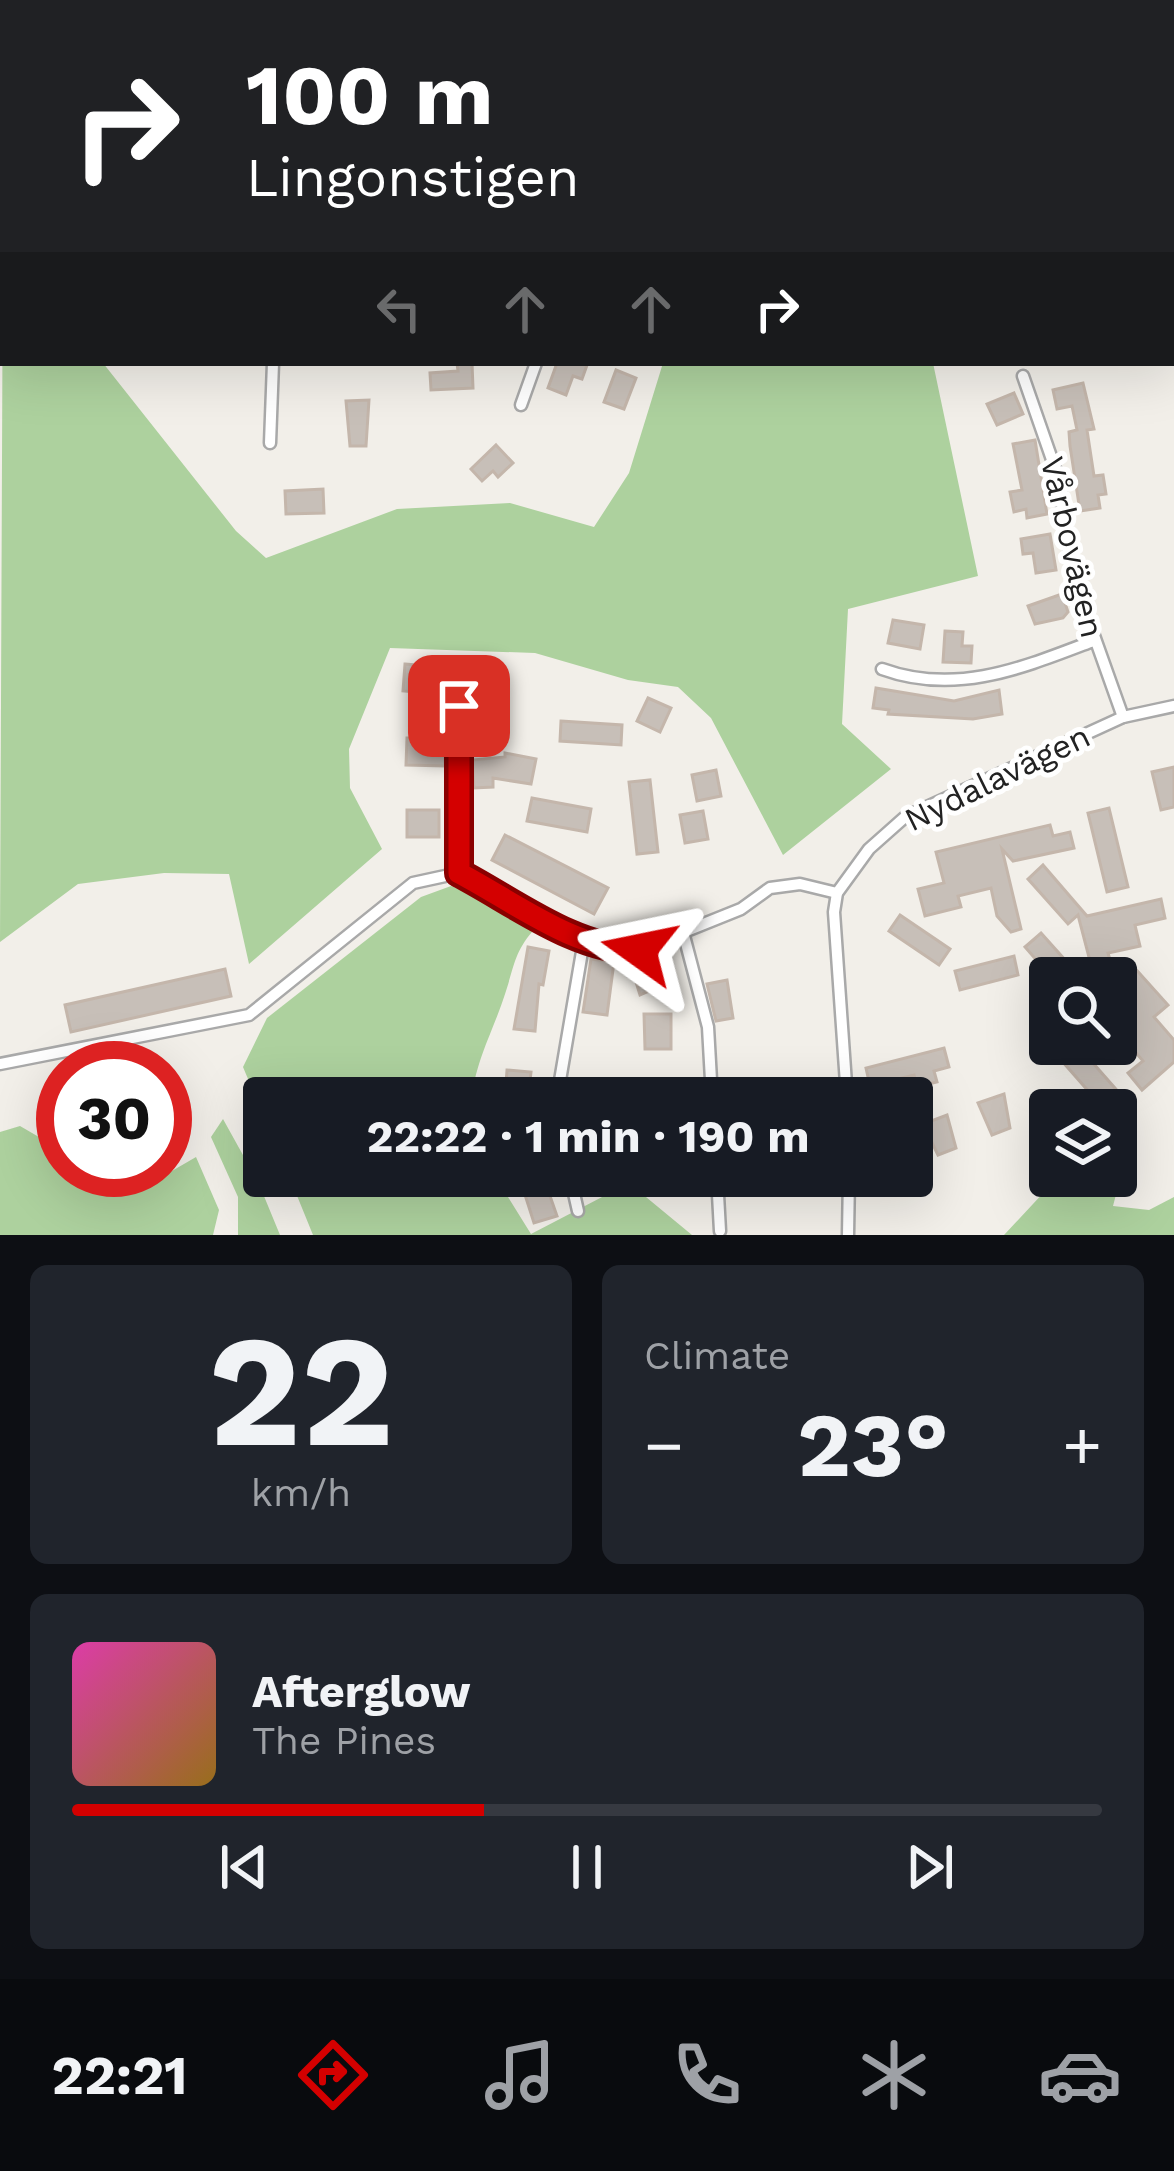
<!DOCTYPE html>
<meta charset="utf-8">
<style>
:root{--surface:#171b24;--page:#20242c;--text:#f1f3f6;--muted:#9ea1a6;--line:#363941;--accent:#d40000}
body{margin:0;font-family:"Work Sans",sans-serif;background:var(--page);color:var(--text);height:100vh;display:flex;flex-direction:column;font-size:45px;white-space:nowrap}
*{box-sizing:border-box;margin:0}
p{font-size:39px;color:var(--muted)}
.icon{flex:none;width:66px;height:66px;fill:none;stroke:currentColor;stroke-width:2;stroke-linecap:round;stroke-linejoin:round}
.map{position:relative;height:1235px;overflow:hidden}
.details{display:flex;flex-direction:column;gap:30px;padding:30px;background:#0d0f14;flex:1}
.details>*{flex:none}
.top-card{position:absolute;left:0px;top:0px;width:1176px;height:366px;box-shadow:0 12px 48px #0002;background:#202124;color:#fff;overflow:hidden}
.buttons{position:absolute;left:1029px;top:957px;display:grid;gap:24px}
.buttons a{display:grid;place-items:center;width:108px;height:108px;border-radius:12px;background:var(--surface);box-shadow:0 12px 48px #0002;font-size:60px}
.speed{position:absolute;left:36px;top:1041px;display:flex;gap:24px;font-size:60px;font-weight:700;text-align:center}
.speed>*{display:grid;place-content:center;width:156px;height:156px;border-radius:50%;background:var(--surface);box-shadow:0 12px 48px #0002;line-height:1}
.speed .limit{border:18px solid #d22;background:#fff;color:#111}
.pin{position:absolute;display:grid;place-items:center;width:102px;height:102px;color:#fff;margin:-51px;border-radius:24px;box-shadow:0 6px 18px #0006}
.me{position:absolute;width:132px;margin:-66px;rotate:282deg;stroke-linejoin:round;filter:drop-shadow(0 0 9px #0008)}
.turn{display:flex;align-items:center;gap:42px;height:252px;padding:0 48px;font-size:54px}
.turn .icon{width:156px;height:156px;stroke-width:2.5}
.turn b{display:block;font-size:84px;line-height:102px}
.lanes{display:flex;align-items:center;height:114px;padding:0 48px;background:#0003;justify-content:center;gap:60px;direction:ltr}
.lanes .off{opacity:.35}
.big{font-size:90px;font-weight:700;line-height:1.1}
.details .widget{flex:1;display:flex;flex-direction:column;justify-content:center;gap:18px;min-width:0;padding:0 42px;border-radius:18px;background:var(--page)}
.details .dial{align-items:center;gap:0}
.dial b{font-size:156px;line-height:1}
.song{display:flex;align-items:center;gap:36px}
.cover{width:144px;height:144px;border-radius:18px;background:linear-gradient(135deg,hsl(320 70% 55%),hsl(40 70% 35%))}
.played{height:12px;border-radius:6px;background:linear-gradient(90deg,var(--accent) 40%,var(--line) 40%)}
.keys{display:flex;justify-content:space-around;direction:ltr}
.heat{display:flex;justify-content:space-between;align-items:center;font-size:66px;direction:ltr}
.details .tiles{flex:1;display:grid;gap:30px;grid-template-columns:1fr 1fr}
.widget:last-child{grid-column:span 2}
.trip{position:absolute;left:243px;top:1077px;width:690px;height:120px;border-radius:12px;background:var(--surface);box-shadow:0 12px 48px #0002;font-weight:700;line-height:120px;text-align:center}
.menu{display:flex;height:192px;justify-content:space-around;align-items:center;background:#090b0e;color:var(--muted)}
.menu .icon{width:84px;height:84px}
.menu .current{color:var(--accent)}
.menu b{font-size:54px;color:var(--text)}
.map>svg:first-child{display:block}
.residential{fill:#e0dfdf}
.forest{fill:#add19e}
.building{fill:#c7bfb8;stroke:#c4b6ab;stroke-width:3}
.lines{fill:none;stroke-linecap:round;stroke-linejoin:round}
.street-casing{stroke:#a9a9a9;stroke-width:15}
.secondary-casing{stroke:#707d05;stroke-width:21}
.street{stroke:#fff;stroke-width:10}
.secondary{stroke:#f7fabf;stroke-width:16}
.route-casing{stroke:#8a0000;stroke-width:30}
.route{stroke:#d40000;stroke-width:21}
.labels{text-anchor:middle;stroke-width:10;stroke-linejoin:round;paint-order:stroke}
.street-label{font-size:33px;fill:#222;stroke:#fff}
</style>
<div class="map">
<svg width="1174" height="1235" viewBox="0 0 1174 1235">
<rect width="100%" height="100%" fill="#f2efe9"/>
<path class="residential" d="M693 0H1174V129L1173 3Z"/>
<g class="forest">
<path d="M3 219V363H103L236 531 266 558 397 509 510 503 594 527 629 473 663 363H933L978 576 848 609 842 724 891 769 783 855 711 718 678 687 628 680 535 653 390 648 349 749 350 788 382 849 249 964 229 874 164 873 78 884 0 942Z"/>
<path d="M451 886 517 911 532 932C515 952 514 966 506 991 493 1032 479 1052 471 1098H264V1117L243 1067 267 1018 421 897Z"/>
<path d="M223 1119 259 1184 280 1235H238V1197L211 1137Z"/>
<path d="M20 1126 63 1151V1170H95L134 1193 196 1157 219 1210 213 1235H0V1132Z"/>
<path d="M1129 1145 1113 1206 1149 1210 1174 1197V1235H1004L1059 1176H1116V1150Z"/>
<path d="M289 1176H495L531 1234 629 1183 692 1235H313Z"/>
</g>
<g class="building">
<path d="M457 363H472L473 388 431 390 430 373 458 371Z"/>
<path d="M557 363 587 365 582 379 573 376 566 395 548 388Z"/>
<path d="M616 370 636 378 624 409 604 402Z"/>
<path d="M1083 383 1094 429 1087 430 1094 476 1103 475 1106 494 1098 495 1100 508 1080 511 1070 446 1069 432 1077 430 1072 406 1057 409 1053 390Z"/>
<path d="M1014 393 1023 414 997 425 987 404Z"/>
<path d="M369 400 366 446H350L346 401Z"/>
<path d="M1035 440 1047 514 1027 518 1026 509 1014 512 1010 492 1022 490 1013 444Z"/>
<path d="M496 445 513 463 498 477 493 471 482 481 471 469Z"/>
<path d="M323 489 324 513 286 514 285 491Z"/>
<path d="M1050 534 1056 570 1036 573 1033 553 1023 554 1021 539Z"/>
<path d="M1062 594 1068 612 1063 618 1035 624 1028 606Z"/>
<path d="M893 620 924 625 920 649 888 643Z"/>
<path d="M945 631 963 632 962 646H972L971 663 943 662Z"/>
<path d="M405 664 441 667 439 694 403 691Z"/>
<path d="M876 688 954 701 999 690 1002 714 973 719 888 714 889 710 873 708Z"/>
<path d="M648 698 671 708 660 732 637 721Z"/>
<path d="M561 721 622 725 621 745 560 741Z"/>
<path d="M407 738 445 739V766L406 765Z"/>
<path d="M505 753 536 759 531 784 493 778V787L474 788 472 760 505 757Z"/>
<path d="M1174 767V807L1161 810 1152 772Z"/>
<path d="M716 770 721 796 697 801 692 775Z"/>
<path d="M650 780 658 852 637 854 629 782Z"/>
<path d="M532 798 591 809 587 832 527 821Z"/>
<path d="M1109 808 1128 887 1107 892 1088 813Z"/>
<rect x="407" y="810" width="32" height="27"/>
<path d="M703 811 708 839 685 843 680 815Z"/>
<path d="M1050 825 1053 836 1070 832 1074 848 1013 861 1002 849 1021 929 1011 932 997 916 991 888 958 896 961 907 925 916 918 889 944 883 936 852Z"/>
<path d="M505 835 608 888 594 914 492 860Z"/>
<path d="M1043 865 1087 916 1161 899 1165 918 1135 925 1140 946 1108 953 1110 960 1091 965 1078 915 1068 924 1028 879Z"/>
<path d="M900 915 950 949 939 965 889 931Z"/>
<path d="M1041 933 1074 970 1065 978H1052L1025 947Z"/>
<path d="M528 947 549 951 543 985 539 984 535 1031 514 1029Z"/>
<path d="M1014 956 1018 975 960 990 955 971Z"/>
<path d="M591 959 614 962 607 1015 583 1012Z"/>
<path d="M655 961 663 985 640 995 632 969Z"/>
<path d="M1132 965 1168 1005 1154 1017 1174 1040V1062L1142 1090 1128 1073 1143 1061 1116 1029V979Z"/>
<path d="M225 969 231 996 71 1032 65 1005Z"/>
<path d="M727 980 733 1018 716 1021 707 984Z"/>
<path d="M644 1014H671V1049H645Z"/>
<path d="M1078 1046 1121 1095 1105 1110 1062 1061Z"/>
<path d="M944 1048 949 1067 934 1071 937 1082 917 1087 914 1075 870 1086 866 1068Z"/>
<path d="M507 1070 531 1072 528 1098H505Z"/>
<path d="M1004 1094 1010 1128 992 1135 978 1103Z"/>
<path d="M947 1115 956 1148 938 1155 923 1124Z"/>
<path d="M519 1176H543L557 1216 534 1223Z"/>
</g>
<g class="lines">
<defs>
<g id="street">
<path d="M506 0 509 3"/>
<path d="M542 3 545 0"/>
<path d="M1173 120H1174"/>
<path d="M0 134 3 133"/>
<path d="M1023 376 1056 471 1076 585 1123 717"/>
<path d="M521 405 536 363"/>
<path d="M270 443 273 363"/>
<path d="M882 669C956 696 1022 668 1093 641"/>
<path d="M459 707V873"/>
<path d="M683 932 708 1027 712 1098"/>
<path d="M0 1064 249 1015 413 883 459 873 584 940 619 951 639 950 741 909 770 888 800 884 837 893"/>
<path d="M557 1098 584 940"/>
<path d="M847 1098 834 912 837 893 869 849 905 817 1123 717 1174 706"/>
<path d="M570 1176 578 1211"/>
<path d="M717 1176 720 1231"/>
<path d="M848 1235 849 1176"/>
</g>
<g id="secondary">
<path d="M217 0 218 3"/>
<path d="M275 0 284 3"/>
<path d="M683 3V0"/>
<path d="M1173 266H1174"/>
</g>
</defs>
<use href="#street" class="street-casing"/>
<use href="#secondary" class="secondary-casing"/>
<use href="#street" class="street"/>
<use href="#secondary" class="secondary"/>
</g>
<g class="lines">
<defs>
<path id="route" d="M459 706V873C513 901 576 951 639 950"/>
</defs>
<use href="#route" class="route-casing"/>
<use href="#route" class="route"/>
</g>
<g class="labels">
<g class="street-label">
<text transform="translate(1073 547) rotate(77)" y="12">Vårbovägen</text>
<text transform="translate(997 777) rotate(-26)" y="12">Nydalavägen</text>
</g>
</g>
</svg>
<div class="buttons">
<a><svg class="icon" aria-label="search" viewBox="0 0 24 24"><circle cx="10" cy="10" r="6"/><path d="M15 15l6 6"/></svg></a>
<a><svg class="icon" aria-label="layers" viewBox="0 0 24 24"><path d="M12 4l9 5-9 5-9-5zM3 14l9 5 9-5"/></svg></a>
</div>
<div class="speed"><div class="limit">30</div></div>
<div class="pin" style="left:459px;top:706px;background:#d93025"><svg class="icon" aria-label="arrive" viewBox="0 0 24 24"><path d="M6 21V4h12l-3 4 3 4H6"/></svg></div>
<svg class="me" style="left:639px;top:950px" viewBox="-20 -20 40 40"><path d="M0-17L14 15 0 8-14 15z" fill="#d40000" stroke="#fff" stroke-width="4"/></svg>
<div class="trip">22:22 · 1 min · 190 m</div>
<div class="top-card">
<div class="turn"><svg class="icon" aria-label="right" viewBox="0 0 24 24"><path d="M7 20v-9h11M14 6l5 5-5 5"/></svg><div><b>100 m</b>Lingonstigen</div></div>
<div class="lanes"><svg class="icon off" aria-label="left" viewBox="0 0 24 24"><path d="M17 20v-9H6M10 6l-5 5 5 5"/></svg><svg class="icon off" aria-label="ahead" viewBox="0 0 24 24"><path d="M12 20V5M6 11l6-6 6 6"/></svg><svg class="icon off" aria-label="ahead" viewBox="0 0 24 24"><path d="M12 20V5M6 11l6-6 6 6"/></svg><svg class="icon" aria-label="right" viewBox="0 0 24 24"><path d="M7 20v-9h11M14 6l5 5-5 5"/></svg></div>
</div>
</div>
<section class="details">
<div class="tiles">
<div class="widget dial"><b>22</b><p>km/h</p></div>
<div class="widget"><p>Climate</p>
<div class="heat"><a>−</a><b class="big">23°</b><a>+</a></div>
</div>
<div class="widget">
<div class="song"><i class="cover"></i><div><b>Afterglow</b><p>The Pines</p></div></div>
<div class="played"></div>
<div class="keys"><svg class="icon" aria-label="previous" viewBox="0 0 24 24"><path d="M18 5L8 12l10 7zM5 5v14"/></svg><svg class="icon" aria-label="pause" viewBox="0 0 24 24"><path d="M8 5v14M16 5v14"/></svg><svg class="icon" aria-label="next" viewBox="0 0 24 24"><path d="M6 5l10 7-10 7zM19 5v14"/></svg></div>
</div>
</div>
</section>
<nav class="menu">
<b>22:21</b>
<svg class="icon current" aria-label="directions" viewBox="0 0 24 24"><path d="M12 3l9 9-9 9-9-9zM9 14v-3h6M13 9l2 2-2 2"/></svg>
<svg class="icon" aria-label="music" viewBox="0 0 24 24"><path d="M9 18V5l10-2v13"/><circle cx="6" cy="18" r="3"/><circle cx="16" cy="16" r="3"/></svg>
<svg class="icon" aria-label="phone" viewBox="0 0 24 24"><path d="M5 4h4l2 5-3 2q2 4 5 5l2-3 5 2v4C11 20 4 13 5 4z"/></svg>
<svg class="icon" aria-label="climate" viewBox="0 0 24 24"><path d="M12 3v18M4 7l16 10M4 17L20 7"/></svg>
<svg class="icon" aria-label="car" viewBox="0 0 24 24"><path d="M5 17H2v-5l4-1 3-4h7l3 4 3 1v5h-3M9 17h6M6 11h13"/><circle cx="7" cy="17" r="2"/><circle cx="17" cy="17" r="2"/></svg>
</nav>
